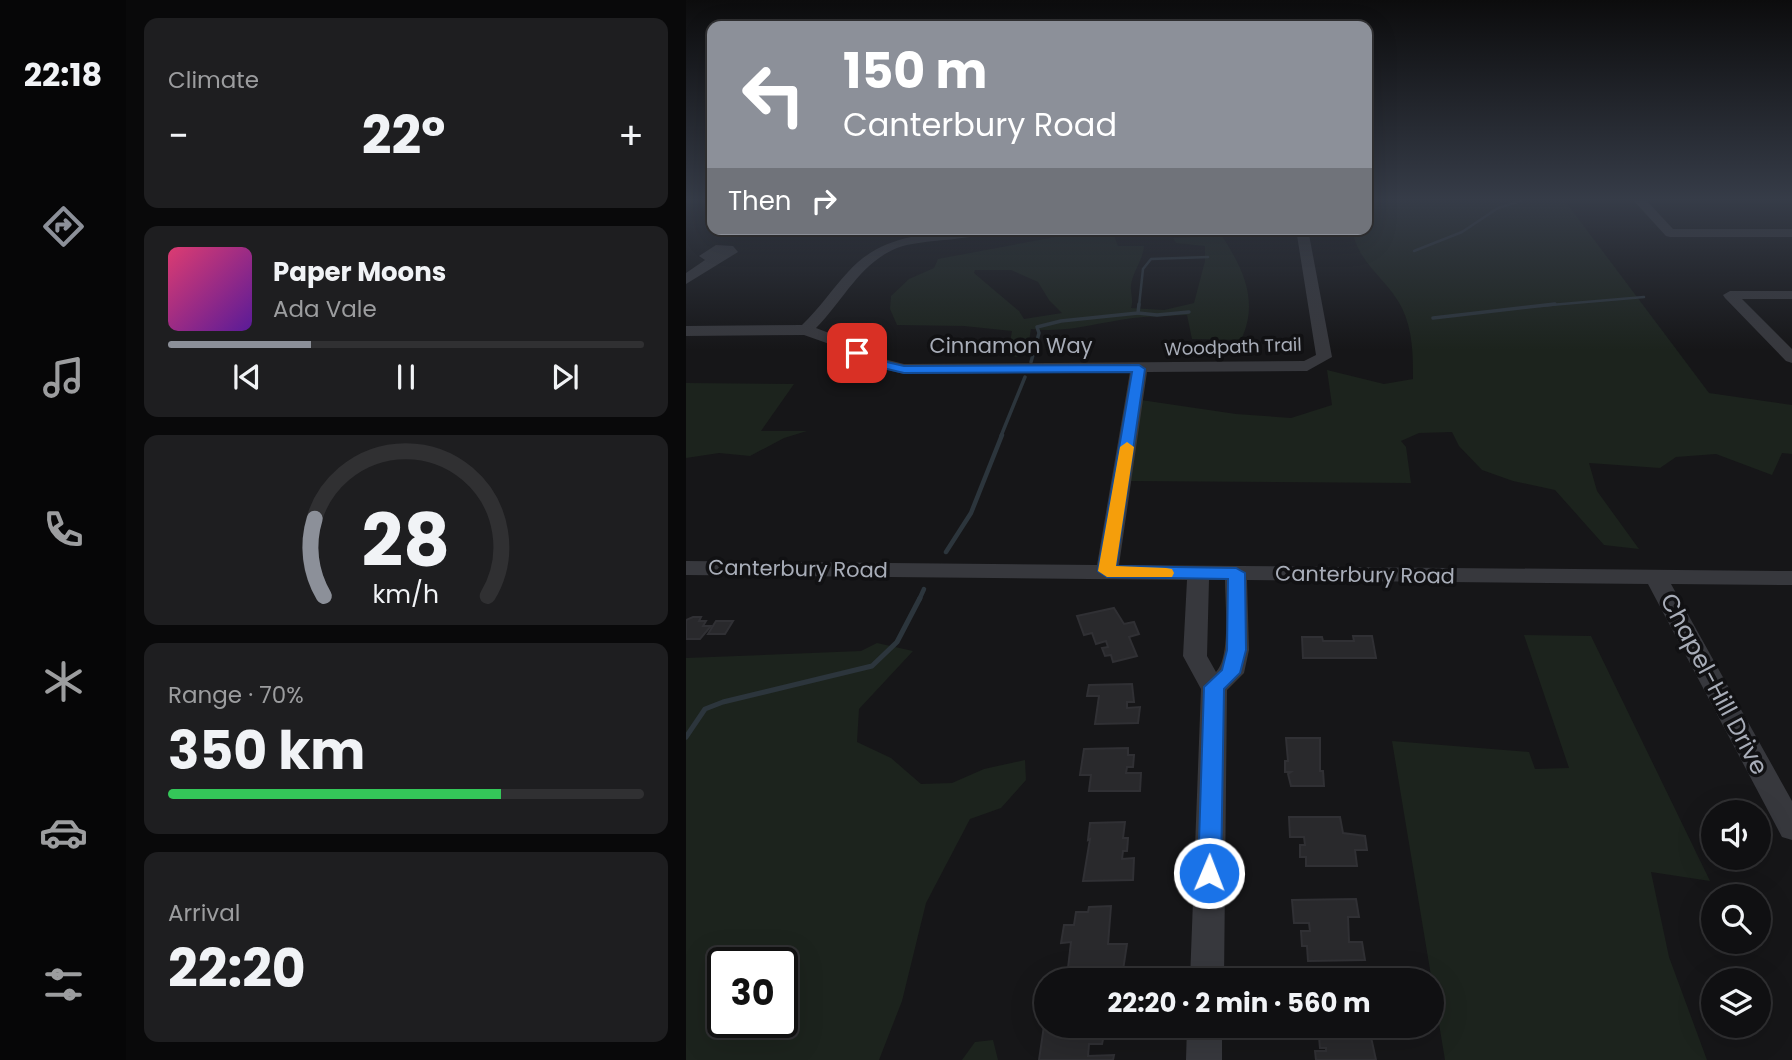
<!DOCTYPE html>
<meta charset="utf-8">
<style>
:root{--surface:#101012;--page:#1e1e20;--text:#f1f3f6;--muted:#9c9d9f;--line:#303032;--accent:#8c9099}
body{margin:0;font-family:Poppins,sans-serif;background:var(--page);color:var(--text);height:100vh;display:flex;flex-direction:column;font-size:26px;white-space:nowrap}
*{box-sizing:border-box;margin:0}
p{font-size:23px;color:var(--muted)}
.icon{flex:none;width:38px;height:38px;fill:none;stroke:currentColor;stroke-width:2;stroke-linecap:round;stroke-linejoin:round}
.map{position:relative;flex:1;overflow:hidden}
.sheet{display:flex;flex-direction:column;gap:18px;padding:18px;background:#09090a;width:560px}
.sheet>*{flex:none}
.hud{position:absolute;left:21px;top:21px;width:665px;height:214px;border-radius:14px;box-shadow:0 7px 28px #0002,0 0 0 2px var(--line);background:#8c9099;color:#fff;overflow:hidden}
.buttons{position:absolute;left:1015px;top:800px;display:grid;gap:14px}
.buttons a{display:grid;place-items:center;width:70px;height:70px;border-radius:50%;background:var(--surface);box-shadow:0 7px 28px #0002,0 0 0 2px var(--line);font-size:35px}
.speed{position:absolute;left:21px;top:947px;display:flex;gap:14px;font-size:35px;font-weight:700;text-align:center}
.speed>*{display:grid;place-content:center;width:91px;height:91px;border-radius:50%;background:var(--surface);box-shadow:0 7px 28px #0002,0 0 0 2px var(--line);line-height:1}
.speed .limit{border:4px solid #111;border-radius:10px;background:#fff;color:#111}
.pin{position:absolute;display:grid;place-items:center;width:60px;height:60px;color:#fff;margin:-30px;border-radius:14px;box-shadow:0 4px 10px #0006}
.me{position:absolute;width:77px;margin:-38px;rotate:1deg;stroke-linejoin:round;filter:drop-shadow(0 0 5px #0008)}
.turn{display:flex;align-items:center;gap:24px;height:147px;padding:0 21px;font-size:32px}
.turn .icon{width:91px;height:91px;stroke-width:2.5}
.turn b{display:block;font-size:49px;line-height:60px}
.then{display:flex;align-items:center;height:66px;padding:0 21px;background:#0003;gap:14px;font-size:26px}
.big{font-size:52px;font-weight:700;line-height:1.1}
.sheet .tile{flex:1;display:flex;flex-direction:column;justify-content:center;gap:10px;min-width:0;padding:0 24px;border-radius:14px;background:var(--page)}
.sheet .dial{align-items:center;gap:0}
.dial svg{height:182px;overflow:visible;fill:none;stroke:var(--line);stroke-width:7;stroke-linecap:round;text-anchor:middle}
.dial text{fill:var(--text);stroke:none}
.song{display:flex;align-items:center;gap:21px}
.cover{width:84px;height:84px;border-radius:10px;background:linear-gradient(135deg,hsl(340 70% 55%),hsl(270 70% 35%))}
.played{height:7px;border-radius:4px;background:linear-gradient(90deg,var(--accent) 30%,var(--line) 30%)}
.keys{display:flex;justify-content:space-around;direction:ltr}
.heat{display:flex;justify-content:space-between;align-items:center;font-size:38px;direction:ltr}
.charge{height:10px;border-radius:5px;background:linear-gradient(90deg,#34c759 70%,var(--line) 0)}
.trip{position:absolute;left:348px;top:968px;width:410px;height:70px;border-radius:35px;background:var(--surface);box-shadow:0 7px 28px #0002,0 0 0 2px var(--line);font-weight:700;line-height:70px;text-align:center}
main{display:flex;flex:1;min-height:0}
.tabs{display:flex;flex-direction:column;width:126px;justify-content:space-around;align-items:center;background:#060607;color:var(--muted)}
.tabs .icon{width:49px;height:49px}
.tabs .selected{color:var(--accent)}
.tabs b{font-size:32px;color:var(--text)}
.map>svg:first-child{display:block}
.green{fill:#1c231d;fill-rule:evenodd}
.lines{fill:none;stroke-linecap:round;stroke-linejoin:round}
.stream-far3{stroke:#2c353c;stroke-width:2.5}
.stream-far2{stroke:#2c353c;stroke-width:3.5}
.stream-far1{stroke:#2c353c;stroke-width:4.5}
.stream{stroke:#2c353c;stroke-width:5}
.building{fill:#29292c;stroke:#303034;stroke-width:2}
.minor{fill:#37383d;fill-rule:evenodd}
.route{fill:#1a73e8;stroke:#114b97;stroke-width:2}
.slow{fill:#f59e0b}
.labels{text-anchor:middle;stroke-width:7;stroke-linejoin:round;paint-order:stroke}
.far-street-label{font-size:18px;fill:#a8adb8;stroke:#111113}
.street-label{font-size:21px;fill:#a8adb8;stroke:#111113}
.near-street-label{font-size:24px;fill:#a8adb8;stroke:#111113}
</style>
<main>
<nav class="tabs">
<b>22:18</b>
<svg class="icon selected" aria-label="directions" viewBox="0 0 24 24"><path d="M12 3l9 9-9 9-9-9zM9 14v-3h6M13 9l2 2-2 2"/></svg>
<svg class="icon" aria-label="music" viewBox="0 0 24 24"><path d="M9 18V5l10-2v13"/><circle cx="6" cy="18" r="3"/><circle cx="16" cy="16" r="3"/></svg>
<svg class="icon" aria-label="phone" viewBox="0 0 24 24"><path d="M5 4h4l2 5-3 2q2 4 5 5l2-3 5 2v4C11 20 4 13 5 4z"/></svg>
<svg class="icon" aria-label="climate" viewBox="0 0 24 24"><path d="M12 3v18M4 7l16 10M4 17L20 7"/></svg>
<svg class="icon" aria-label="car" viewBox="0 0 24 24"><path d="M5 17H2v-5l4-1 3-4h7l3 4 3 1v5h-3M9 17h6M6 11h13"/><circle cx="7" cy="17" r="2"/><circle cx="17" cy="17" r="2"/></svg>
<svg class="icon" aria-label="filters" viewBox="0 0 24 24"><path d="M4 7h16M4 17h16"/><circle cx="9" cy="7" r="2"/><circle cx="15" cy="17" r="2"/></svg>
</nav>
<section class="sheet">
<div class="tile"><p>Climate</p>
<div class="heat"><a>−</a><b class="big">22°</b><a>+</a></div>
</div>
<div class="tile">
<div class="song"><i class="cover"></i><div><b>Paper Moons</b><p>Ada Vale</p></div></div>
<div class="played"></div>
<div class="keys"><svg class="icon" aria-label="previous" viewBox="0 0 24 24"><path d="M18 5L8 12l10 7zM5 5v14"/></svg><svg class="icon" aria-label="pause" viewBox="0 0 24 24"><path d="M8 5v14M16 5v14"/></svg><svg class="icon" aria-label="next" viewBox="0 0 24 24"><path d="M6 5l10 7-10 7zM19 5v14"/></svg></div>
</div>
<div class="tile dial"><svg viewBox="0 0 100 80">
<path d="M14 69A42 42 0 1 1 86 69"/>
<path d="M14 69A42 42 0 0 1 10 35" stroke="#8c9099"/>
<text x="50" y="56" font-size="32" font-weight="700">28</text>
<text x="50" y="72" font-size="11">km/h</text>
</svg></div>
<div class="tile"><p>Range · 70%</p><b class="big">350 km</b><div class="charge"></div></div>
<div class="tile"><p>Arrival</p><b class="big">22:20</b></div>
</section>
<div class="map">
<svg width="1106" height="1060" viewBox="0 0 1106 1060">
<rect width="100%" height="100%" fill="#161618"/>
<g class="green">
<path d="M681 201H879L1023 393 1106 405V454L1096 453 1086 475 1030 454 990 457 974 468 903 463 911 491 953 549 918 545 869 490 827 481 796 470 773 446 766 432 733 433 715 441 720 447 725 483 442 481 455 400 550 414 605 418 646 405 641 370 698 384 727 379C727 355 727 331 716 308 702 279 672 265 666 229H681Z"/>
<path d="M390 233H427L432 246H458C457 260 447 271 445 285 444 293 448 299 445 308L478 310 508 303 519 261V246L490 243 487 238 536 236C558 270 573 302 555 340L506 339 501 315C483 316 465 316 447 318 409 323 383 333 345 329L341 353 330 357 322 354 326 331 278 326 211 325 204 309 205 296 223 279 248 268 252 259ZM289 270H325L352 282 363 300 376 313 338 319 333 311 288 273Z"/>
<path d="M0 383 108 384 75 431H121L98 438 64 456 33 453 0 458Z"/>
<path d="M838 635 905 636 1024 881 965 872 983 957 1021 1060H759L706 741 843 752 849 769 883 768Z"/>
<path d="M191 643 227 651 173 709 171 742 205 758 235 784 266 783 298 769 339 760 340 780 315 808 284 819 240 903 216 1001 193 1060H0V658L175 651ZM37 962H96V1022H37Z"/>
<path d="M307 1040 312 1060H276L289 1042Z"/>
</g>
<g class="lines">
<g class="stream-far3">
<path d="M728 251 776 232 812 208 835 201"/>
<path d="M453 306 457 269 465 259 522 257"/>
<path d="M853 306 958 297"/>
</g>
<g class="stream-far2">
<path d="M452 313 471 315 503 312"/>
<path d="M747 318 869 304"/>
<path d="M345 362 353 333 351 327 375 321 452 313 453 304"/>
<path d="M315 436 339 377"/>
</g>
<g class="stream-far1">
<path d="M260 552 285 513 316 435"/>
<path d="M233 600 238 589"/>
</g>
<path class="stream" d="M0 737 19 709 37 702 186 666 211 642 234 598"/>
</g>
<g class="building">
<path d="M428 608 438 624 448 622 453 634 443 637 451 656 427 662 425 655 419 656 416 648 422 647 420 641 410 644 406 633 398 635 391 616Z"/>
<path d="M7 617H15L13 621H20L17 626H25L14 639H0V620Z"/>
<path d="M30 621H47L39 634H22Z"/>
<path d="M667 636H686L690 658H617L616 637H636L637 641H668Z"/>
<path d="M446 684 448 702H441V708L454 707 452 723 409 724 413 696H401L403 685Z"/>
<path d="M600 738H634V771H637L638 786H605L602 774 605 772H599V761H602Z"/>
<path d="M442 748V755H448L447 767H441L440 773H455L454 791H403L405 775H394L398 749Z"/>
<path d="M603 817H654L657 833 679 836 681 850H669L671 866H620V857H614V845H619L618 837H604Z"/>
<path d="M439 822 437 838H442L441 851H437L436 859 448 858 447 880 397 881 404 839 402 840 404 823Z"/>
<path d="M670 899 673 917H662L663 942H676L679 960 622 961 621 946H616L615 931H624L623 923H608L606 900Z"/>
<path d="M425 906 422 944H441L437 970 382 968 385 942 375 943 378 925H388L390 912H402L403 907Z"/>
<path d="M360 1012V1026H420L416 1044H403L402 1056 428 1055 427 1060H353Z"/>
<path d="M632 1026H687V1028H683L690 1060H630L629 1051H640V1048H634Z"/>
</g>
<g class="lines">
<g class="minor">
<path d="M948 201H961L987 229H1106V237H984L980 236Z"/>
<path d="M276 229H307C289 242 237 238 211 248 174 263 157 301 130 328L164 341 190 357 218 364 618 361 630 355 610 229H622L646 357 621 371 461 372 433 565 1106 571V585L985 584 1106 801V840L1096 837 962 584 561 580 563 650 558 673 541 690 538 980H504L515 689 497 656 501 580 0 575V561L411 565 444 372 218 374 178 364 152 347 118 335 0 336V326L116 325C133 309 146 289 162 272 193 237 233 235 276 229ZM523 580H539C539 602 545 657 530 672L521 656Z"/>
<path d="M30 245 47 246 52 252 0 284V273L19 260 13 256Z"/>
<path d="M1044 291H1106V299H1056L1106 349V363L1100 361 1039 298 1037 295Z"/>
<path d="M501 1026H536V1060H500Z"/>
</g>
</g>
<linearGradient id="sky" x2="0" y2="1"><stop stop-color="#0c0c0d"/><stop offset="0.57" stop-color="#363c48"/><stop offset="1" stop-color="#363c48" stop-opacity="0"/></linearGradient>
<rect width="1106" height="350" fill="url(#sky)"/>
<path class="route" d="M171 349 188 359 218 366 453 365 459 369 430 566 550 568 559 573 560 650 554 673 538 689 535 873 532 881 523 884 515 881 512 873 518 687 536 670 541 650 542 579 421 577 412 571 446 372 218 373 180 364 165 353Z"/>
<path class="slow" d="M441 442 448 447 430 566 480 568 486 569 488 573 486 577H421L412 571 434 447Z"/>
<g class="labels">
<g class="far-street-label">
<text transform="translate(547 347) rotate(-2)" y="6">Woodpath Trail</text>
</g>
<g class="street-label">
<text x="325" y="353">Cinnamon Way</text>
<text transform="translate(112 569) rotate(1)" y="7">Canterbury Road</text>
<text transform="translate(679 575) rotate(1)" y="7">Canterbury Road</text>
</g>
<g class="near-street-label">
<text transform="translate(1028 684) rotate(62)" y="8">Chapel-Hill Drive</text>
</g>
</g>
</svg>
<div class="buttons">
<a><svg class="icon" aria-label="sound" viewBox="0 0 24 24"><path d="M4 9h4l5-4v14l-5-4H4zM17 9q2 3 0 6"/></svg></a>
<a><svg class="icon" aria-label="search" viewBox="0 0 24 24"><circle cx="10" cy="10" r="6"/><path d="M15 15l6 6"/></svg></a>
<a><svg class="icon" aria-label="layers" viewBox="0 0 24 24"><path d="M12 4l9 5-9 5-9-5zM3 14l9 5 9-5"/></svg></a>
</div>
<div class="speed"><div class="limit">30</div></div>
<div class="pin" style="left:171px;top:353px;background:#d93025"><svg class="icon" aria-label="arrive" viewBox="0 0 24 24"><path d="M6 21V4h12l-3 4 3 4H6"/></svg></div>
<svg class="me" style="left:523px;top:873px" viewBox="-20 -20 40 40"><circle r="17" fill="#1a73e8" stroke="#fff" stroke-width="3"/><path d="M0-11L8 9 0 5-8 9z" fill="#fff"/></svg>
<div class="trip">22:20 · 2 min · 560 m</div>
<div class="hud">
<div class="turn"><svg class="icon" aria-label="left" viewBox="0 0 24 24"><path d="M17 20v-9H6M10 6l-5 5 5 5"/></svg><div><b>150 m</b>Canterbury Road</div></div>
<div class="then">Then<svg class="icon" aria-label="right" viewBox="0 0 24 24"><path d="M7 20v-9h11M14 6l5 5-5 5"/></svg></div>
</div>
</div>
</main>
